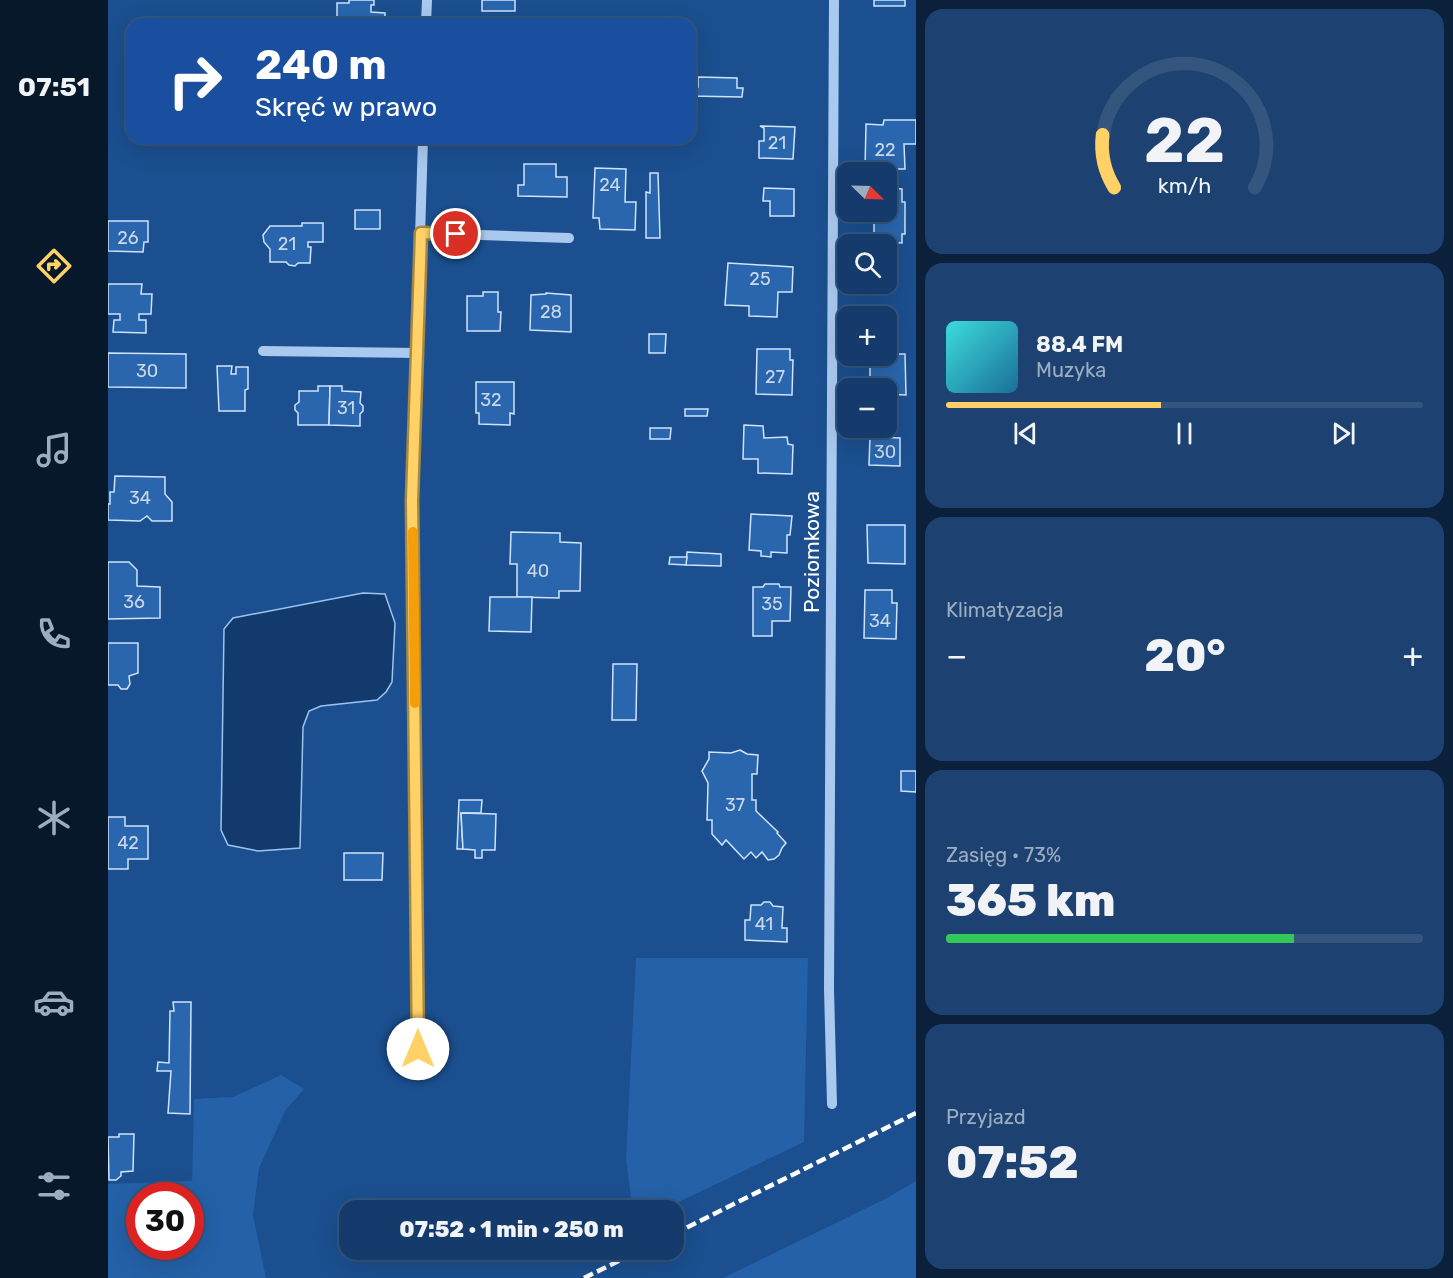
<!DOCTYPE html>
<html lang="pl">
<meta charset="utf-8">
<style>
:root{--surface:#143b6b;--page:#1d4271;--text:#f1f3f6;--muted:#9dadc1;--line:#33557e;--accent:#ffd166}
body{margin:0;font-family:Rubik,sans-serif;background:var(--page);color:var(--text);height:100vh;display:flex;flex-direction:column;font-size:22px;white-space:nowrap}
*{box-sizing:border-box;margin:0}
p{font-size:20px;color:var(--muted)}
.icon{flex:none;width:33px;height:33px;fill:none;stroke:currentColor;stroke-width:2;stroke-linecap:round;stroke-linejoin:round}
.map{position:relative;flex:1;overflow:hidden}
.panel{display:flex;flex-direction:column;gap:9px;padding:9px;background:#0b203b;width:537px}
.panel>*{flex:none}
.top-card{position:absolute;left:18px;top:18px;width:570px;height:126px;border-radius:18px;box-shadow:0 6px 24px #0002,0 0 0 2px var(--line);background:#1a4fa0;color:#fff;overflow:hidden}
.needle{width:39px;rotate:113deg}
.tools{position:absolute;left:729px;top:162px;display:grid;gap:12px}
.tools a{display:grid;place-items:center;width:60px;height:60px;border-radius:12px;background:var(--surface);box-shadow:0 6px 24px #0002,0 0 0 2px var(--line);font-size:30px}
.speed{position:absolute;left:18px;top:1182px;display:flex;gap:12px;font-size:30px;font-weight:700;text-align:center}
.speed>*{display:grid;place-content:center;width:78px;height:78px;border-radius:50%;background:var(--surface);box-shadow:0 6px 24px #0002,0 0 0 2px var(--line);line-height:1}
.speed .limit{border:9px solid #d22;background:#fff;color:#111}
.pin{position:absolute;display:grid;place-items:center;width:51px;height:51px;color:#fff;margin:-26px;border:3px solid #fff;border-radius:50%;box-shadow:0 2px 6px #0007}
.me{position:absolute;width:66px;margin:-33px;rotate:0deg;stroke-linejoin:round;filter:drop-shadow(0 0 4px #0008)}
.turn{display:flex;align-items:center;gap:21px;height:126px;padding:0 30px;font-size:27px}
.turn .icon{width:78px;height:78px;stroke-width:2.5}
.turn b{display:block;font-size:42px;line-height:51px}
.big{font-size:45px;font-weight:800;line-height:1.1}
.panel .widget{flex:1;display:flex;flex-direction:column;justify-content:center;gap:9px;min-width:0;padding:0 21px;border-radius:18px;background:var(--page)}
.panel .dial{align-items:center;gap:0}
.dial svg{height:156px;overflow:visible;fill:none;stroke:var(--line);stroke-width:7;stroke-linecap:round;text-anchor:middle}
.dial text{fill:var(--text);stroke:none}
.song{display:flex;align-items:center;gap:18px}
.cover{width:72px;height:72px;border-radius:9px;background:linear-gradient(135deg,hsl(180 70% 55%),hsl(200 70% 35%))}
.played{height:6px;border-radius:3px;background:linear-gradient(90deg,var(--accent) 45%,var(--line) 45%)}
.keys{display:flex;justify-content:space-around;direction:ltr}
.heat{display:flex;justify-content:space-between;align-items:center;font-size:33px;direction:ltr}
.charge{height:9px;border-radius:4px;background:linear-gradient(90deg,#34c759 73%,var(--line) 0)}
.trip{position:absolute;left:231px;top:1200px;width:345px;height:60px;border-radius:18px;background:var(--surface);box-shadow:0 6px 24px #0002,0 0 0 2px var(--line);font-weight:800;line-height:60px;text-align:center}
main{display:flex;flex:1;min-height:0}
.dock{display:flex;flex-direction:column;width:108px;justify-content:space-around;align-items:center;background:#08182b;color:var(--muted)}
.dock .icon{width:42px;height:42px}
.dock .selected{color:var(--accent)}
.dock b{font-size:27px;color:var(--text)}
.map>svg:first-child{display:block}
.green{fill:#2461a8;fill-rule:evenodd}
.water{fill:#123a6d;stroke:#9cc4f0;stroke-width:1.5}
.building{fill:#2a66ad;stroke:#cfe3fa;stroke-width:1.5}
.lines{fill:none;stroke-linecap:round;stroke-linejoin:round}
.minor{stroke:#a9c9ee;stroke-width:10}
.rail{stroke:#fff;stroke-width:4.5;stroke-dasharray:10 4.5;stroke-linecap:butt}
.route-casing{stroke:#a68842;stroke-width:15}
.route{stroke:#ffd166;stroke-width:10}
.slow{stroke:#f59e0b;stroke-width:10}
.labels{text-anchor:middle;stroke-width:6;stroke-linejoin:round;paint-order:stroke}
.number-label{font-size:18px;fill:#cad9ea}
.street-label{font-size:21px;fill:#fff;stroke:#1b4f8f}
</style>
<main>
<nav class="dock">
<b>07:51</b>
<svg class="icon selected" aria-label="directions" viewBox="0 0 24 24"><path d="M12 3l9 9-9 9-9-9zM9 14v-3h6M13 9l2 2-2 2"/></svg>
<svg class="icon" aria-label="music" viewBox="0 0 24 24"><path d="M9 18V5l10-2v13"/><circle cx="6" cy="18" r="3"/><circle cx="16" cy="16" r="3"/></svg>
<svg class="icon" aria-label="phone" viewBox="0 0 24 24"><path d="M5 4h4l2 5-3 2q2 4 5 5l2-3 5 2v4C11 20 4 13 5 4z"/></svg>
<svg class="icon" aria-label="climate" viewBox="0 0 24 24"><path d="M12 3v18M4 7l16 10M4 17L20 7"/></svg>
<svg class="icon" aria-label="car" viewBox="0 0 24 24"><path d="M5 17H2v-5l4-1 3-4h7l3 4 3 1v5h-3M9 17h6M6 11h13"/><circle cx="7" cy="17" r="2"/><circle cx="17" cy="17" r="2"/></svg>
<svg class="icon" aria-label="filters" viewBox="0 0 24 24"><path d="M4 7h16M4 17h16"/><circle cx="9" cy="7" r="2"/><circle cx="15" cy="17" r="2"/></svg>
</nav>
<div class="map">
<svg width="808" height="1278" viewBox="0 0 808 1278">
<rect width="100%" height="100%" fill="#1b4f8f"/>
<g class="green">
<path d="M528 958H700L696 1142 554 1210H528L524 1206 518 1159Z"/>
<path d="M173 1075 196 1089 177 1111 151 1168 145 1215 158 1278H0V1184L84 1181 86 1099 125 1097ZM32 1196H82V1246H32Z"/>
<path d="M808 1181V1278H615L779 1198Z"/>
</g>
<path class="water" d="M255 593 277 594 287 623 284 682 278 692 269 700 213 706 201 711 195 727 192 848 150 851 120 845 113 830 116 629 125 618Z"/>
<g class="building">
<path d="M241 0H266V5H263V12L277 13V24H229V3H241Z"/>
<rect x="374" y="0" width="33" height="11"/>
<rect x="766" y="0" width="31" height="6"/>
<path d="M590 77 629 78V88H635L634 97 582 96V87H590Z"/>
<path d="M776 120H808V144H796L797 169H757L758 124 775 125Z"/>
<path d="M652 126 687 127 685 159 651 158V141H656V128Z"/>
<path d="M416 164H448V177H459V197L410 196V185H416Z"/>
<path d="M487 168 518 169 517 202H528L527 230 492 229 491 218H485Z"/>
<path d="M542 173H550L552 238H538V192L542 193Z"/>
<path d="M656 188 686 189V216H662V201H655Z"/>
<path d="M778 188 794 189V202H797V234H794V243L773 242V233H766V212H778Z"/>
<rect x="247" y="210" width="25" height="19"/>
<path d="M0 221H40V242H36L35 252 0 251Z"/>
<path d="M194 223H215V242H200V247H203L202 263H190L187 266 181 265 178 262H162V249L156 242 155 235 162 226H194Z"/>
<path d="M620 263 685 267 684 292H670L669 317 641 316V306L617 305Z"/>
<path d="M0 284H34L33 294H44L43 314H31V320H38V333L5 332 6 320H12V314H0Z"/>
<path d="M375 292H390V312H393L392 331H359V296H375Z"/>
<path d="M438 293 463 295V332L422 330 423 295 438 294Z"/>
<path d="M541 334H558L557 353H541Z"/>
<path d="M649 349H682V360H685L684 395 648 394Z"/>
<path d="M0 353 78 354V388L0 387Z"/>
<path d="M778 354H797L798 395 778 394V388H762V361H772V356H778Z"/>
<path d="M109 366H124L123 374H128V367H140V389L137 390V411H111Z"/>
<path d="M368 382H406V414L402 413V425L371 424V413H368Z"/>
<path d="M210 386H222L221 425H190V413L187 410V405L191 402V391H210Z"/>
<path d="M222 386H234V391L253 392 252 403 255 406V411L252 414V426L221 425Z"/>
<path d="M577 409H600L599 416H577Z"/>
<path d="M636 425 655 426 656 438 679 437 680 444 685 445 684 474 650 473V459H635Z"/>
<path d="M542 428H563L562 439H542Z"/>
<path d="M762 437 792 438V466L761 465Z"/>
<path d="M7 476 57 477V494L64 502V521H44L39 516 32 521 0 520V504H2V492H6Z"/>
<path d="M643 514 684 516 682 535H679V553L663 552V557L653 556V551L641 550Z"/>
<path d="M759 525H797V564L760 563Z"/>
<path d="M403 532 452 533V542L473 543 472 591H451V598L409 597V564H402Z"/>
<path d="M579 552 613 554V566L578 565Z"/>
<path d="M562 557H579L578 565 561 564Z"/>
<path d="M0 562H21L29 570V586L52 587V618L0 619Z"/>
<path d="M657 584H671L672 587H683L682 621H664V636H645V587H655Z"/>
<path d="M757 590H784V603H789L788 639 756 638Z"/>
<path d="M382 597H424L423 632 381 631Z"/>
<path d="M0 643H30V673L21 676 22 684 19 689H13L10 685H0Z"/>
<path d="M505 664H529L528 720H504Z"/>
<path d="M632 750 639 754 650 755 649 774H644V800H648V811L670 832 669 833 678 843 674 848 671 855 666 859 660 860 654 852 648 858 643 852 636 859 618 840 614 845 604 834V820H599L600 783 594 771 601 759V752L623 753Z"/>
<path d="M793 771H808V792L793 791Z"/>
<path d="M351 800H374L373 813H353L355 849H349Z"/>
<path d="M353 813 388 814 387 850H374V858H367V850L355 849Z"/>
<path d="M0 817H17V826H40V859H20V869H0Z"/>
<path d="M236 853H275L274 880H236Z"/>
<path d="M656 902H662L665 906 675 907 674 928H679V942L637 940V920H642L643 905H653Z"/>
<path d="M65 1002H83L82 1114 60 1113 63 1071H49L50 1062 61 1063 62 1011H66Z"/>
<path d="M11 1134H26L25 1171 13 1172V1176L8 1180H1L0 1137H11Z"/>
</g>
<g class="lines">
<g class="minor">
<path d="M318 24 319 0"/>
<path d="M313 233 461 238"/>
<path d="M155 351 309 353"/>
<path d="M310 1070 304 500 315 138"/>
<path d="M724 1104 721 989 726 0"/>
</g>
<g class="rail">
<path d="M566 1234 808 1113"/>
<path d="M476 1278 533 1250"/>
</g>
</g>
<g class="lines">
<defs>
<path id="route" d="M310 1049 304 500 313 233 348 234"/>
</defs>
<use href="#route" class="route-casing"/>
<use href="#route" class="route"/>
<path class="slow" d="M305 532 307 703"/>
</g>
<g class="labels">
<g class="number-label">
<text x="669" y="149">21</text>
<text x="777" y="156">22</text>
<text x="502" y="191">24</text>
<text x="20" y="244">26</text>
<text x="179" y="250">21</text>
<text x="652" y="285">25</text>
<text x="443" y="318">28</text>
<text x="39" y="377">30</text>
<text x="667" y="383">27</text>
<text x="383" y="406">32</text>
<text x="238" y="414">31</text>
<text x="777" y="458">30</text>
<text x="32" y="504">34</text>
<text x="430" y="577">40</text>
<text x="26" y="608">36</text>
<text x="664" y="610">35</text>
<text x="772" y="627">34</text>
<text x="627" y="811">37</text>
<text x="20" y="849">42</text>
<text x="656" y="930">41</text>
</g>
<g class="street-label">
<text transform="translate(704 552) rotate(-90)" y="7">Poziomkowa</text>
</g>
</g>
</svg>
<div class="tools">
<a><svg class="needle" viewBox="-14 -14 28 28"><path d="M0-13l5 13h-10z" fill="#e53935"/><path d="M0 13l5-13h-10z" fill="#9dadc1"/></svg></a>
<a><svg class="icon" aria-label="search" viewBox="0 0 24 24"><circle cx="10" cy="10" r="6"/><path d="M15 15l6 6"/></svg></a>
<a>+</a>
<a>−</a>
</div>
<div class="speed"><div class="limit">30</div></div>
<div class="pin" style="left:348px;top:234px;background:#d93025"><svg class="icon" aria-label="arrive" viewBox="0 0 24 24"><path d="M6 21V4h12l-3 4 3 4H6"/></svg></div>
<svg class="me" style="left:310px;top:1049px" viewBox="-20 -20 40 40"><circle r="19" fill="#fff"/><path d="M0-13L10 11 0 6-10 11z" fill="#ffd166"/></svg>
<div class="trip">07:52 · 1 min · 250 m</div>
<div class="top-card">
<div class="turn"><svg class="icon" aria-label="right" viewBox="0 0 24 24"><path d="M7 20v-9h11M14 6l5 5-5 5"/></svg><div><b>240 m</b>Skręć w prawo</div></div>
</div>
</div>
<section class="panel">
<div class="widget dial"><svg viewBox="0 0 100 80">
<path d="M14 69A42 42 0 1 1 86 69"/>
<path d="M14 69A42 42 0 0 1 8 42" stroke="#ffd166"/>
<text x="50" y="56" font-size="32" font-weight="700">22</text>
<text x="50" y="72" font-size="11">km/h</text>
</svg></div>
<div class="widget">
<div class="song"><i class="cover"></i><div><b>88.4 FM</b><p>Muzyka</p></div></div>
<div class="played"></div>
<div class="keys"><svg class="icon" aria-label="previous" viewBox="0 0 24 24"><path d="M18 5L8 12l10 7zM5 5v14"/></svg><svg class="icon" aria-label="pause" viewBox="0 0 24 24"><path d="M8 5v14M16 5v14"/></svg><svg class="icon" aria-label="next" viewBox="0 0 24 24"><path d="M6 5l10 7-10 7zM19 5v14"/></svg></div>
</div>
<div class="widget"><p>Klimatyzacja</p>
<div class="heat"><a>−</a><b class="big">20°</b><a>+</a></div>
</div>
<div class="widget"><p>Zasięg · 73%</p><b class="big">365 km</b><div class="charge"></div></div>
<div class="widget"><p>Przyjazd</p><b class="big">07:52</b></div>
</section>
</main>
